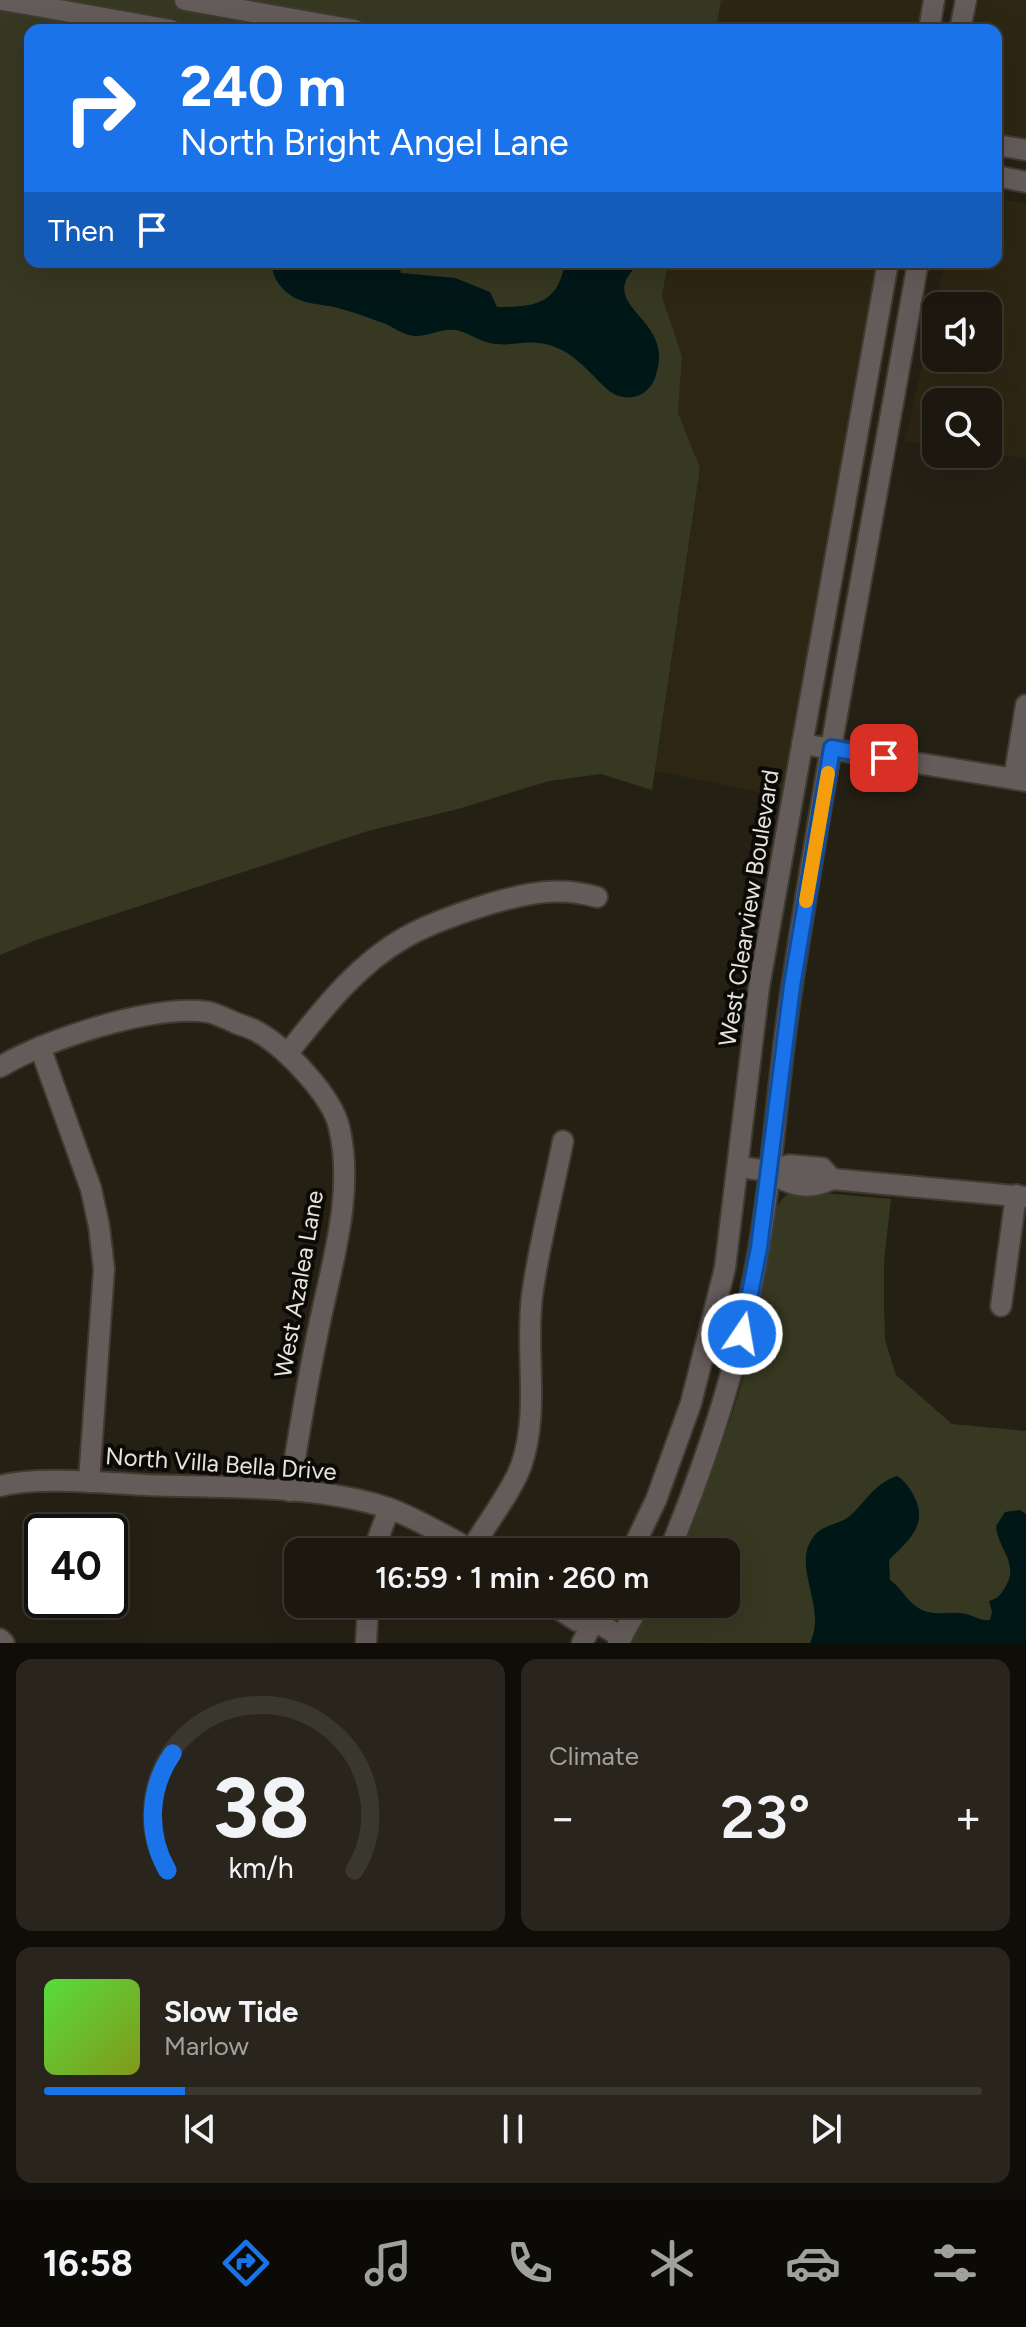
<!DOCTYPE html>
<meta charset="utf-8">
<style>
:root{--surface:#1c180f;--page:#29251d;--text:#f1f3f6;--muted:#a0a09e;--line:#3a372f;--accent:#1a73e8}
body{margin:0;font-family:Figtree,sans-serif;background:var(--page);color:var(--text);height:100vh;display:flex;flex-direction:column;font-size:30px;white-space:nowrap}
*{box-sizing:border-box;margin:0}
p{font-size:26px;color:var(--muted)}
.icon{flex:none;width:44px;height:44px;fill:none;stroke:currentColor;stroke-width:2;stroke-linecap:round;stroke-linejoin:round}
.map{position:relative;height:1643px;overflow:hidden}
.sheet{display:flex;flex-direction:column;gap:16px;padding:16px;background:#0f0d08;flex:1}
.sheet>*{flex:none}
.guide{position:absolute;left:24px;top:24px;width:978px;height:244px;border-radius:16px;box-shadow:0 8px 32px #0002,0 0 0 2px var(--line);background:#1a73e8;color:#fff;overflow:hidden}
.controls{position:absolute;left:922px;top:292px;display:grid;gap:16px}
.controls a{display:grid;place-items:center;width:80px;height:80px;border-radius:16px;background:var(--surface);box-shadow:0 8px 32px #0002,0 0 0 2px var(--line);font-size:40px}
.speed{position:absolute;left:24px;top:1514px;display:flex;gap:16px;font-size:40px;font-weight:700;text-align:center}
.speed>*{display:grid;place-content:center;width:104px;height:104px;border-radius:50%;background:var(--surface);box-shadow:0 8px 32px #0002,0 0 0 2px var(--line);line-height:1}
.speed .limit{border:4px solid #111;border-radius:12px;background:#fff;color:#111}
.pin{position:absolute;display:grid;place-items:center;width:68px;height:68px;color:#fff;margin:-34px;border-radius:16px;box-shadow:0 4px 12px #0006}
.me{position:absolute;width:88px;margin:-44px;rotate:12deg;stroke-linejoin:round;filter:drop-shadow(0 0 6px #0008)}
.turn{display:flex;align-items:center;gap:28px;height:168px;padding:0 24px;font-size:36px}
.turn .icon{width:104px;height:104px;stroke-width:2.5}
.turn b{display:block;font-size:56px;line-height:68px}
.then{display:flex;align-items:center;height:76px;padding:0 24px;background:#0003;gap:16px;font-size:30px}
.big{font-size:60px;font-weight:600;line-height:1.1}
.sheet .tile{flex:1;display:flex;flex-direction:column;justify-content:center;gap:12px;min-width:0;padding:0 28px;border-radius:16px;background:var(--page)}
.sheet .dial{align-items:center;gap:0}
.dial svg{height:208px;overflow:visible;fill:none;stroke:var(--line);stroke-width:7;stroke-linecap:round;text-anchor:middle}
.dial text{fill:var(--text);stroke:none}
.song{display:flex;align-items:center;gap:24px}
.cover{width:96px;height:96px;border-radius:12px;background:linear-gradient(135deg,hsl(110 70% 55%),hsl(70 70% 35%))}
.played{height:8px;border-radius:4px;background:linear-gradient(90deg,var(--accent) 15%,var(--line) 15%)}
.keys{display:flex;justify-content:space-around;direction:ltr}
.heat{display:flex;justify-content:space-between;align-items:center;font-size:44px;direction:ltr}
.sheet .tiles{flex:1;display:grid;gap:16px;grid-template-columns:1fr 1fr}
.tile:last-child{grid-column:span 2}
.trip{position:absolute;left:284px;top:1538px;width:456px;height:80px;border-radius:16px;background:var(--surface);box-shadow:0 8px 32px #0002,0 0 0 2px var(--line);font-weight:600;line-height:80px;text-align:center}
.menu{display:flex;height:128px;justify-content:space-around;align-items:center;background:#0b0a06;color:var(--muted)}
.menu .icon{width:56px;height:56px}
.menu .selected{color:var(--accent)}
.menu b{font-size:36px;color:var(--text)}
.map>svg:first-child{display:block}
.built{fill:#2d2613;fill-rule:evenodd}
.green{fill:#373821}
.water{fill:#001718}
.lines{fill:none;stroke-linecap:round;stroke-linejoin:round}
.minor-casing{stroke:#403b30;stroke-width:24}
.minor{stroke:#645c5a;stroke-width:20}
.route-casing{stroke:#114b97;stroke-width:20}
.route{stroke:#1a73e8;stroke-width:14}
.slow{stroke:#f59e0b;stroke-width:14}
.labels{text-anchor:middle;stroke-width:8;stroke-linejoin:round;paint-order:stroke}
.street-label{font-size:24px;fill:#e6e3da;stroke:#0c0a06}
</style>
<div class="map">
<svg width="1026" height="1643" viewBox="0 0 1026 1643">
<rect width="100%" height="100%" fill="#252014"/>
<g class="built">
<path d="M721 0H925L920 30H716Z"/>
<path d="M978 0H1026V141L996 135V30H972Z"/>
<path d="M996 198 1026 204V459L988 453V402H936V445L905 441 945 262H996ZM936 306H988V358H936Z"/>
<path d="M668 262H879L784 797 655 771 700 469 678 413 682 356 662 297Z"/>
</g>
<g class="green">
<path d="M0 0H721L716 30H30V262H668L662 297 682 356 678 413 700 468 652 790 601 774 549 781 458 809 368 831 39 939 0 955Z"/>
<path d="M800 1191 891 1199 884 1261V1309L885 1340 896 1375 952 1424 1026 1431V1643H631L652 1604H726V1552H677C713 1474 744 1392 760 1308 766 1275 770 1243 776 1210 781 1198 786 1193 800 1191Z"/>
</g>
<g class="water">
<path d="M272 262H398L401 273 455 278 490 292 497 307C534 307 558 305 565 262H641C590 306 673 315 657 371 655 381 650 390 640 395 629 400 615 397 607 389 585 369 570 346 538 343 524 341 510 346 496 344 481 343 470 333 456 330 441 328 427 337 414 336 404 335 394 328 386 324 369 318 351 311 334 307 320 304 305 304 293 297 280 289 271 276 272 262Z"/>
<path d="M897 1476C905 1481 910 1488 914 1496 929 1525 908 1541 889 1560L890 1580C901 1587 906 1600 917 1607 933 1618 948 1610 966 1614 975 1616 980 1621 990 1620L992 1612 989 1601C996 1599 1000 1596 1004 1589 1021 1564 998 1550 996 1526L1005 1512 1020 1510 1026 1514V1643H810C828 1607 790 1566 814 1536 823 1524 840 1525 851 1515 867 1500 875 1483 897 1476Z"/>
</g>
<g class="lines">
<defs>
<g id="minor">
<path d="M3 0 171 30"/>
<path d="M185 0 355 30"/>
<path d="M929 30 934 0"/>
<path d="M960 30 966 0"/>
<path d="M996 145 1026 150"/>
<path d="M996 176 1026 182"/>
<path d="M802 744 1026 781"/>
<path d="M1014 779 1026 705"/>
<path d="M40 1047 91 1189 99 1226 104 1269 89 1482"/>
<path d="M287 1054C321 1012 355 966 404 938 430 923 460 913 489 904 527 893 558 886 597 897"/>
<path d="M0 1067C46 1039 154 1004 208 1012 217 1014 227 1019 236 1023 243 1026 252 1028 258 1032 286 1048 332 1096 339 1127 355 1193 331 1266 318 1331 307 1384 298 1437 290 1491"/>
<path d="M739 1167 769 1171 789 1165 822 1168 832 1179"/>
<path d="M769 1171C790 1186 808 1191 832 1179L1026 1197"/>
<path d="M1001 1306 1016 1195"/>
<path d="M0 1486C37 1476 105 1483 146 1485 221 1488 317 1484 388 1508 414 1517 450 1538 475 1552"/>
<path d="M471 1550C485 1526 512 1491 521 1466 540 1412 525 1353 532 1296 539 1244 553 1192 563 1141"/>
<path d="M373 1552 389 1509"/>
<path d="M631 1552 656 1500 691 1403 725 1268 759 987 888 262"/>
<path d="M669 1552C710 1452 741 1355 759 1248 774 1161 778 1073 792 986 829 744 876 503 918 262"/>
<path d="M551 1604 577 1621H594L622 1637"/>
<path d="M0 1639 4 1643"/>
<path d="M366 1643 368 1604"/>
<path d="M582 1643 603 1604"/>
<path d="M618 1643 640 1604"/>
</g>
</defs>
<use href="#minor" class="minor-casing"/>
<use href="#minor" class="minor"/>
</g>
<g class="lines">
<defs>
<path id="route" d="M742 1334 759 1248 792 986 832 748 884 758"/>
</defs>
<use href="#route" class="route-casing"/>
<use href="#route" class="route"/>
<path class="slow" d="M806 901 828 773"/>
</g>
<g class="labels">
<g class="street-label">
<text transform="translate(749 908) rotate(-81)" y="8">West Clearview Boulevard</text>
<text transform="translate(299 1284) rotate(-80)" y="8">West Azalea Lane</text>
<text transform="translate(221 1464) rotate(4)" y="8">North Villa Bella Drive</text>
</g>
</g>
</svg>
<div class="controls">
<a><svg class="icon" aria-label="sound" viewBox="0 0 24 24"><path d="M4 9h4l5-4v14l-5-4H4zM17 9q2 3 0 6"/></svg></a>
<a><svg class="icon" aria-label="search" viewBox="0 0 24 24"><circle cx="10" cy="10" r="6"/><path d="M15 15l6 6"/></svg></a>
</div>
<div class="speed"><div class="limit">40</div></div>
<div class="pin" style="left:884px;top:758px;background:#d93025"><svg class="icon" aria-label="arrive" viewBox="0 0 24 24"><path d="M6 21V4h12l-3 4 3 4H6"/></svg></div>
<svg class="me" style="left:742px;top:1334px" viewBox="-20 -20 40 40"><circle r="17" fill="#1a73e8" stroke="#fff" stroke-width="3"/><path d="M0-11L8 9 0 5-8 9z" fill="#fff"/></svg>
<div class="trip">16:59 · 1 min · 260 m</div>
<div class="guide">
<div class="turn"><svg class="icon" aria-label="right" viewBox="0 0 24 24"><path d="M7 20v-9h11M14 6l5 5-5 5"/></svg><div><b>240 m</b>North Bright Angel Lane</div></div>
<div class="then">Then<svg class="icon" aria-label="arrive" viewBox="0 0 24 24"><path d="M6 21V4h12l-3 4 3 4H6"/></svg></div>
</div>
</div>
<section class="sheet">
<div class="tiles">
<div class="tile dial"><svg viewBox="0 0 100 80">
<path d="M14 69A42 42 0 1 1 86 69"/>
<path d="M14 69A42 42 0 0 1 16 24" stroke="#1a73e8"/>
<text x="50" y="56" font-size="32" font-weight="700">38</text>
<text x="50" y="72" font-size="11">km/h</text>
</svg></div>
<div class="tile"><p>Climate</p>
<div class="heat"><a>−</a><b class="big">23°</b><a>+</a></div>
</div>
<div class="tile">
<div class="song"><i class="cover"></i><div><b>Slow Tide</b><p>Marlow</p></div></div>
<div class="played"></div>
<div class="keys"><svg class="icon" aria-label="previous" viewBox="0 0 24 24"><path d="M18 5L8 12l10 7zM5 5v14"/></svg><svg class="icon" aria-label="pause" viewBox="0 0 24 24"><path d="M8 5v14M16 5v14"/></svg><svg class="icon" aria-label="next" viewBox="0 0 24 24"><path d="M6 5l10 7-10 7zM19 5v14"/></svg></div>
</div>
</div>
</section>
<nav class="menu">
<b>16:58</b>
<svg class="icon selected" aria-label="directions" viewBox="0 0 24 24"><path d="M12 3l9 9-9 9-9-9zM9 14v-3h6M13 9l2 2-2 2"/></svg>
<svg class="icon" aria-label="music" viewBox="0 0 24 24"><path d="M9 18V5l10-2v13"/><circle cx="6" cy="18" r="3"/><circle cx="16" cy="16" r="3"/></svg>
<svg class="icon" aria-label="phone" viewBox="0 0 24 24"><path d="M5 4h4l2 5-3 2q2 4 5 5l2-3 5 2v4C11 20 4 13 5 4z"/></svg>
<svg class="icon" aria-label="climate" viewBox="0 0 24 24"><path d="M12 3v18M4 7l16 10M4 17L20 7"/></svg>
<svg class="icon" aria-label="car" viewBox="0 0 24 24"><path d="M5 17H2v-5l4-1 3-4h7l3 4 3 1v5h-3M9 17h6M6 11h13"/><circle cx="7" cy="17" r="2"/><circle cx="17" cy="17" r="2"/></svg>
<svg class="icon" aria-label="filters" viewBox="0 0 24 24"><path d="M4 7h16M4 17h16"/><circle cx="9" cy="7" r="2"/><circle cx="15" cy="17" r="2"/></svg>
</nav>
